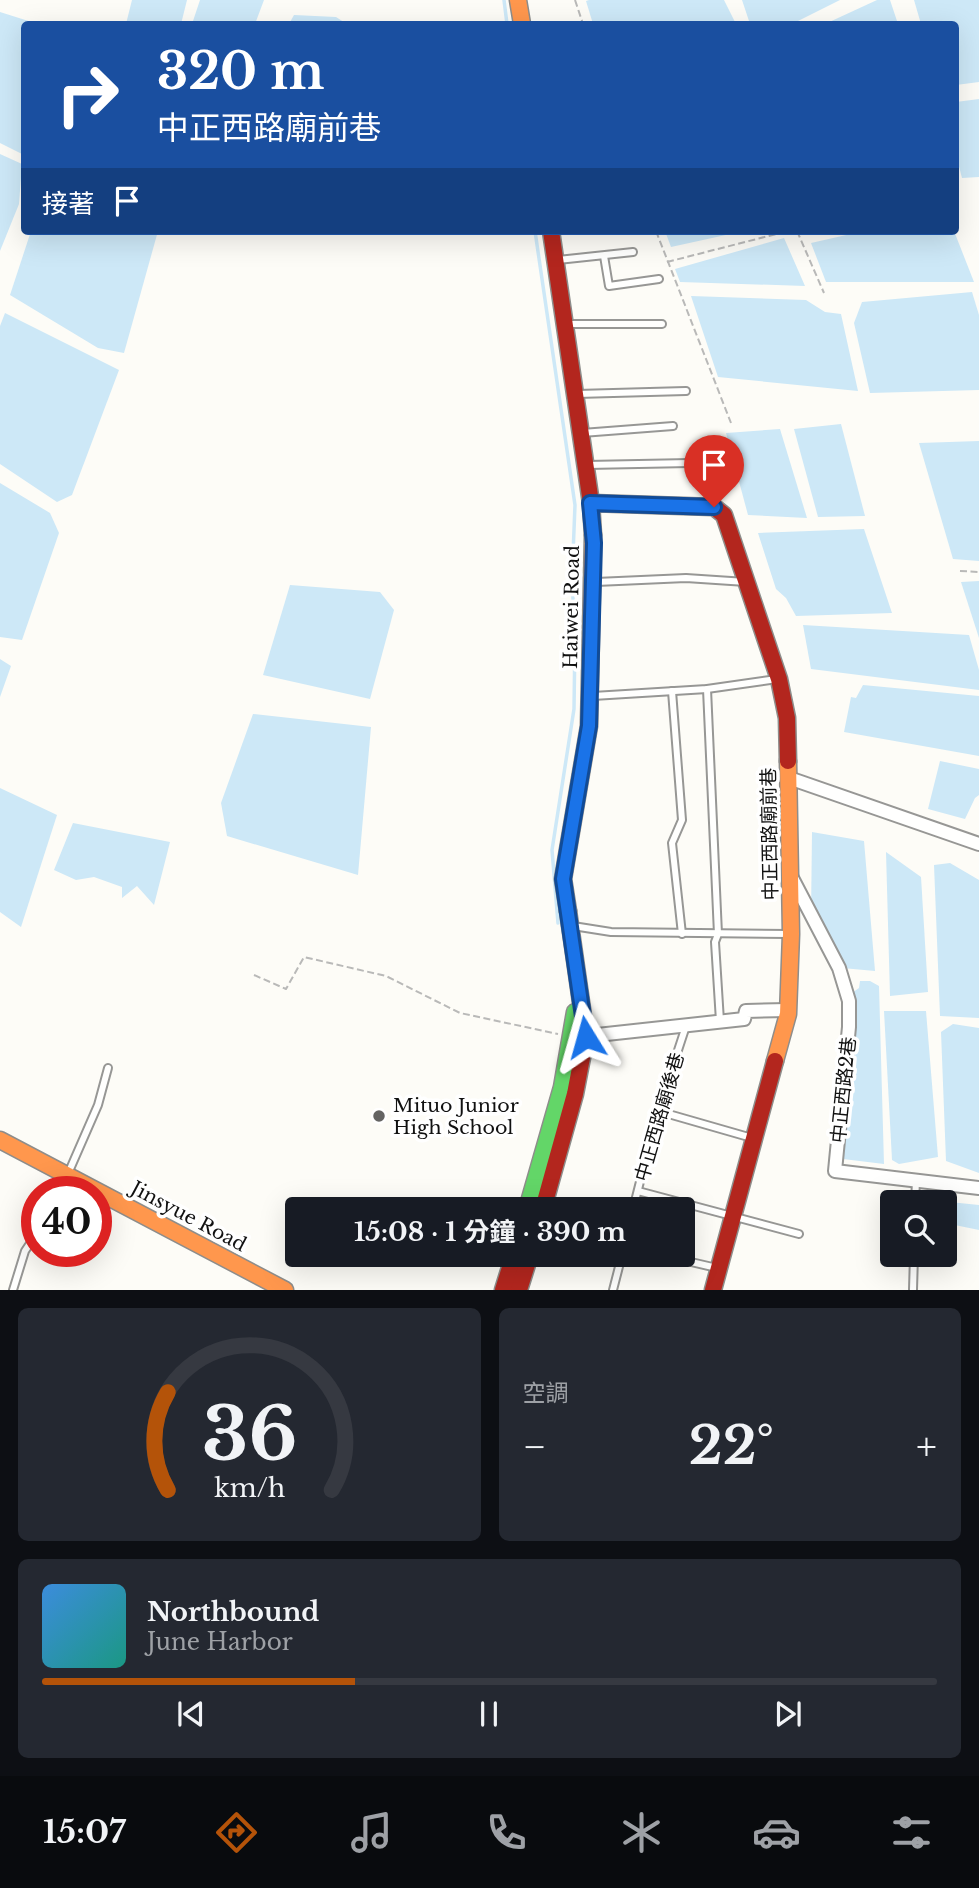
<!DOCTYPE html>
<html lang="zh-TW">
<meta charset="utf-8">
<style>
:root{--surface:#171b24;--page:#242831;--text:#f1f3f6;--muted:#9ea1a6;--line:#363941;--accent:#b45309}
body{margin:0;font-family:"Libre Baskerville","Noto Sans TC",serif;background:var(--page);color:var(--text);height:100vh;display:flex;flex-direction:column;font-size:26px;white-space:nowrap}
*{box-sizing:border-box;margin:0}
p{font-size:23px;color:var(--muted)}
.icon{flex:none;width:38px;height:38px;fill:none;stroke:currentColor;stroke-width:2;stroke-linecap:round;stroke-linejoin:round}
.map{position:relative;height:1290px;overflow:hidden}
.sheet{display:flex;flex-direction:column;gap:18px;padding:18px;background:#0d0f14;flex:1}
.sheet>*{flex:none}
.hud{position:absolute;left:21px;top:21px;width:938px;height:214px;border-radius:7px;box-shadow:0 7px 28px #0002;background:#1a4fa0;color:#fff;overflow:hidden}
.tools{position:absolute;left:880px;top:1190px;display:grid;gap:14px}
.tools a{display:grid;place-items:center;width:77px;height:77px;border-radius:7px;background:var(--surface);box-shadow:0 7px 28px #0002;font-size:35px}
.speed{position:absolute;left:21px;top:1176px;display:flex;gap:14px;font-size:35px;font-weight:700;text-align:center}
.speed>*{display:grid;place-content:center;width:91px;height:91px;border-radius:50%;background:var(--surface);box-shadow:0 7px 28px #0002;line-height:1}
.speed .limit{border:10px solid #d22;background:#fff;color:#111}
.pin{position:absolute;display:grid;place-items:center;width:60px;height:60px;color:#fff;margin:-72px -30px;border-radius:50% 50% 50% 0;rotate:-45deg;box-shadow:0 0 7px #0007}
.pin .icon{rotate:45deg}
.me{position:absolute;width:77px;margin:-38px;rotate:352deg;stroke-linejoin:round;filter:drop-shadow(0 0 5px #0008)}
.turn{display:flex;align-items:center;gap:24px;height:147px;padding:0 21px;font-size:32px}
.turn .icon{width:91px;height:91px;stroke-width:2.5}
.turn b{display:block;font-size:49px;line-height:60px}
.then{display:flex;align-items:center;height:66px;padding:0 21px;background:#0003;gap:14px;font-size:26px}
.big{font-size:52px;font-weight:700;line-height:1.1}
.sheet .widget{flex:1;display:flex;flex-direction:column;justify-content:center;gap:10px;min-width:0;padding:0 24px;border-radius:10px;background:var(--page)}
.sheet .dial{align-items:center;gap:0}
.dial svg{height:182px;overflow:visible;fill:none;stroke:var(--line);stroke-width:7;stroke-linecap:round;text-anchor:middle}
.dial text{fill:var(--text);stroke:none}
.song{display:flex;align-items:center;gap:21px}
.cover{width:84px;height:84px;border-radius:10px;background:linear-gradient(135deg,hsl(210 70% 55%),hsl(170 70% 35%))}
.played{height:7px;border-radius:4px;background:linear-gradient(90deg,var(--accent) 35%,var(--line) 35%)}
.keys{display:flex;justify-content:space-around;direction:ltr}
.heat{display:flex;justify-content:space-between;align-items:center;font-size:38px;direction:ltr}
.sheet .tiles{flex:1;display:grid;gap:18px;grid-template-columns:1fr 1fr}
.widget:last-child{grid-column:span 2}
.trip{position:absolute;left:285px;top:1197px;width:410px;height:70px;border-radius:7px;background:var(--surface);box-shadow:0 7px 28px #0002;font-weight:700;line-height:70px;text-align:center}
.tab-bar{display:flex;height:112px;justify-content:space-around;align-items:center;background:#090b0e;color:var(--muted)}
.tab-bar .icon{width:49px;height:49px}
.tab-bar .on{color:var(--accent)}
.tab-bar b{font-size:32px;color:var(--text)}
.map>svg:first-child{display:block}
.water{fill:#cde8f7}
.lines{fill:none;stroke-linecap:round;stroke-linejoin:round}
.stream{stroke:#cde8f7;stroke-width:3.5}
.lane-casing{stroke:#979795;stroke-width:10}
.street-casing{stroke:#979795;stroke-width:16}
.fast-casing{stroke:#8e8d8b;stroke-width:19}
.slow-casing{stroke:#8e8d8b;stroke-width:19}
.jam-casing{stroke:#8e8d8b;stroke-width:19}
.path{stroke:#b9b9b8;stroke-width:2;stroke-dasharray:7 3.5;stroke-linecap:butt}
.lane{stroke:#fffffe;stroke-width:6}
.street{stroke:#fffffe;stroke-width:12}
.fast{stroke:#63d668;stroke-width:16}
.slow{stroke:#ff974d;stroke-width:16}
.jam{stroke:#b3261e;stroke-width:16}
.route-casing{stroke:#114b97;stroke-width:18}
.route{stroke:#1a73e8;stroke-width:12}
.poi-dot{fill:#646362;stroke:#fff;stroke-width:2.5}
.labels{text-anchor:middle;stroke-width:7;stroke-linejoin:round;paint-order:stroke}
.street-label{font-size:19px;fill:#111;stroke:#fff}
.poi-label{font-size:19px;fill:#111;stroke:#fff;text-anchor:start}
</style>
<div class="map">
<svg width="979" height="1290" viewBox="0 0 979 1290">
<rect width="100%" height="100%" fill="#fdfcf7"/>
<g class="water">
<path d="M132 0H187L181 24H126Z"/>
<path d="M200 0H264L255 24H192Z"/>
<path d="M589 0H724L736 24H593L586 1Z"/>
<path d="M742 0H840L792 24H750Z"/>
<path d="M877 0H890L898 24H825Z"/>
<path d="M914 0H979V82L956 85V24H921Z"/>
<path d="M0 12 38 24H24V155L0 143Z"/>
<path d="M294 15 336 17 347 24H289Z"/>
<path d="M979 99V177L962 178 956 155V102Z"/>
<path d="M0 154 22 164 19 204 0 251Z"/>
<path d="M31 231H158L124 353 98 348 10 295Z"/>
<path d="M665 231H744L671 247Z"/>
<path d="M864 231H954L974 282H826L811 243Z"/>
<path d="M784 238 805 286 680 282 675 269Z"/>
<path d="M972 292 979 315V390L870 393 854 323 862 302Z"/>
<path d="M691 296 806 300 825 312 841 314 858 391 718 377Z"/>
<path d="M5 313 119 370 72 495 57 502 0 464V326Z"/>
<path d="M841 424 865 516 818 517 794 429Z"/>
<path d="M780 429 807 518 748 515 726 433Z"/>
<path d="M979 441V561L953 559 919 443Z"/>
<path d="M0 483 50 513 59 533 22 640 0 637Z"/>
<path d="M864 529 892 613 796 616 786 598 776 589 758 533Z"/>
<path d="M979 581V638L961 582Z"/>
<path d="M290 585 380 592 394 610 370 699 263 675Z"/>
<path d="M803 625 969 635 979 670V690L811 669Z"/>
<path d="M0 659 11 666 0 697Z"/>
<path d="M863 685 979 696V756L844 732 851 697 856 698Z"/>
<path d="M253 714 371 727 358 875 227 836 221 803Z"/>
<path d="M940 761 979 769V795L975 798 965 819 928 809Z"/>
<path d="M0 788 57 815 21 927 0 912Z"/>
<path d="M73 823 170 842 154 905 137 886 122 898V887L94 877 76 880 54 870Z"/>
<path d="M812 832 864 841 875 971 842 968 811 915Z"/>
<path d="M886 852 921 877 928 992 890 996Z"/>
<path d="M950 863 979 880V1018L940 1016 934 865Z"/>
<path d="M860 981H870L879 986 884 1164 843 1159 852 1041 849 995 859 988Z"/>
<path d="M884 1011H926L938 1157 899 1164 892 1160Z"/>
<path d="M953 1024 979 1028V1173L946 1161 941 1032Z"/>
<path d="M930 1200 979 1205V1230L945 1223V1202H930Z"/>
</g>
<g class="lines">
<g class="stream">
<path d="M504 0 507 24"/>
<path d="M535 231 575 505 572 580 575 638 574 709 552 850 558 923"/>
</g>
<defs>
<g id="lane">
<path d="M604 256 609 286 659 279"/>
<path d="M558 260 633 252"/>
<path d="M565 324H662"/>
<path d="M577 394 686 391"/>
<path d="M582 433 673 426"/>
<path d="M587 465 690 463"/>
<path d="M596 582 686 578 746 582"/>
<path d="M707 689 718 934 715 942 720 1021"/>
<path d="M672 691 682 820 672 843 682 934"/>
<path d="M593 696 707 689 777 679"/>
<path d="M573 926 611 932 789 934"/>
<path d="M658 1111 752 1138"/>
<path d="M638 1191 799 1234"/>
<path d="M60 1192 98 1105 108 1068"/>
<path d="M915 1202 916 1181"/>
<path d="M633 1209 658 1111 686 1026"/>
<path d="M661 1255 717 1268"/>
<path d="M13 1290 25 1251 37 1233"/>
<path d="M613 1290 622 1255"/>
<path d="M913 1290 914 1255"/>
</g>
<g id="street">
<path d="M789 778 979 844"/>
<path d="M792 878 839 968 849 1001V1027L835 1171 979 1188"/>
<path d="M579 1037 744 1019 746 1011 788 1010"/>
</g>
<path id="fast" d="M527 1209 562 1087 575 1012"/>
<g id="slow">
<path d="M518 0 522 24"/>
<path d="M568 911 563 879 589 726 593 535"/>
<path d="M775 1061 788 1014 791 934 788 761"/>
<path d="M0 1140 285 1290"/>
</g>
<g id="jam">
<path d="M551 231 591 503 593 535"/>
<path d="M591 503 714 507 724 515 779 679 787 718 788 761"/>
<path d="M543 1209 575 1094 586 1037 568 911"/>
<path d="M503 1290 514 1255"/>
<path d="M519 1290 530 1255"/>
<path d="M713 1290 775 1061"/>
</g>
</defs>
<use href="#lane" class="lane-casing"/>
<use href="#street" class="street-casing"/>
<use href="#fast" class="fast-casing"/>
<use href="#slow" class="slow-casing"/>
<use href="#jam" class="jam-casing"/>
<g class="path">
<path d="M575 0 583 24"/>
<path d="M656 231 731 423"/>
<path d="M797 231 824 293"/>
<path d="M667 262 788 231"/>
<path d="M960 571 979 572"/>
<path d="M254 975 286 989 304 957 386 976 460 1013 558 1034"/>
</g>
<use href="#lane" class="lane"/>
<use href="#street" class="street"/>
<use href="#fast" class="fast"/>
<use href="#slow" class="slow"/>
<use href="#jam" class="jam"/>
</g>
<g class="lines">
<defs>
<path id="route" d="M586 1037 563 879 589 726 594 543 590 503 714 507"/>
</defs>
<use href="#route" class="route-casing"/>
<use href="#route" class="route"/>
</g>
<circle class="poi-dot" cx="379" cy="1116" r="7"/>
<g class="labels">
<g class="street-label">
<text transform="translate(571 607) rotate(-89)" y="7">Haiwei Road</text>
<text transform="translate(769 834) rotate(-91)" y="7">中正西路廟前巷</text>
<text transform="translate(843 1090) rotate(-84)" y="7">中正西路2巷</text>
<text transform="translate(659 1117) rotate(-74)" y="7">中正西路廟後巷</text>
<text transform="translate(189 1216) rotate(28)" y="7">Jinsyue Road</text>
</g>
<g class="poi-label">
<text x="393" y="1112">Mituo Junior<tspan x="393" dy="22">High School</tspan></text>
</g>
</g>
</svg>
<div class="tools">
<a><svg class="icon" aria-label="search" viewBox="0 0 24 24"><circle cx="10" cy="10" r="6"/><path d="M15 15l6 6"/></svg></a>
</div>
<div class="speed"><div class="limit">40</div></div>
<div class="pin" style="left:714px;top:507px;background:#d93025"><svg class="icon" aria-label="arrive" viewBox="0 0 24 24"><path d="M6 21V4h12l-3 4 3 4H6"/></svg></div>
<svg class="me" style="left:586px;top:1037px" viewBox="-20 -20 40 40"><path d="M0-17L14 15 0 8-14 15z" fill="#1a73e8" stroke="#fff" stroke-width="4"/></svg>
<div class="trip">15:08 · 1 分鐘 · 390 m</div>
<div class="hud">
<div class="turn"><svg class="icon" aria-label="right" viewBox="0 0 24 24"><path d="M7 20v-9h11M14 6l5 5-5 5"/></svg><div><b>320 m</b>中正西路廟前巷</div></div>
<div class="then">接著<svg class="icon" aria-label="arrive" viewBox="0 0 24 24"><path d="M6 21V4h12l-3 4 3 4H6"/></svg></div>
</div>
</div>
<section class="sheet">
<div class="tiles">
<div class="widget dial"><svg viewBox="0 0 100 80">
<path d="M14 69A42 42 0 1 1 86 69"/>
<path d="M14 69A42 42 0 0 1 14 26" stroke="#b45309"/>
<text x="50" y="56" font-size="32" font-weight="700">36</text>
<text x="50" y="72" font-size="11">km/h</text>
</svg></div>
<div class="widget"><p>空調</p>
<div class="heat"><a>−</a><b class="big">22°</b><a>+</a></div>
</div>
<div class="widget">
<div class="song"><i class="cover"></i><div><b>Northbound</b><p>June Harbor</p></div></div>
<div class="played"></div>
<div class="keys"><svg class="icon" aria-label="previous" viewBox="0 0 24 24"><path d="M18 5L8 12l10 7zM5 5v14"/></svg><svg class="icon" aria-label="pause" viewBox="0 0 24 24"><path d="M8 5v14M16 5v14"/></svg><svg class="icon" aria-label="next" viewBox="0 0 24 24"><path d="M6 5l10 7-10 7zM19 5v14"/></svg></div>
</div>
</div>
</section>
<nav class="tab-bar">
<b>15:07</b>
<svg class="icon on" aria-label="directions" viewBox="0 0 24 24"><path d="M12 3l9 9-9 9-9-9zM9 14v-3h6M13 9l2 2-2 2"/></svg>
<svg class="icon" aria-label="music" viewBox="0 0 24 24"><path d="M9 18V5l10-2v13"/><circle cx="6" cy="18" r="3"/><circle cx="16" cy="16" r="3"/></svg>
<svg class="icon" aria-label="phone" viewBox="0 0 24 24"><path d="M5 4h4l2 5-3 2q2 4 5 5l2-3 5 2v4C11 20 4 13 5 4z"/></svg>
<svg class="icon" aria-label="climate" viewBox="0 0 24 24"><path d="M12 3v18M4 7l16 10M4 17L20 7"/></svg>
<svg class="icon" aria-label="car" viewBox="0 0 24 24"><path d="M5 17H2v-5l4-1 3-4h7l3 4 3 1v5h-3M9 17h6M6 11h13"/><circle cx="7" cy="17" r="2"/><circle cx="17" cy="17" r="2"/></svg>
<svg class="icon" aria-label="filters" viewBox="0 0 24 24"><path d="M4 7h16M4 17h16"/><circle cx="9" cy="7" r="2"/><circle cx="15" cy="17" r="2"/></svg>
</nav>
